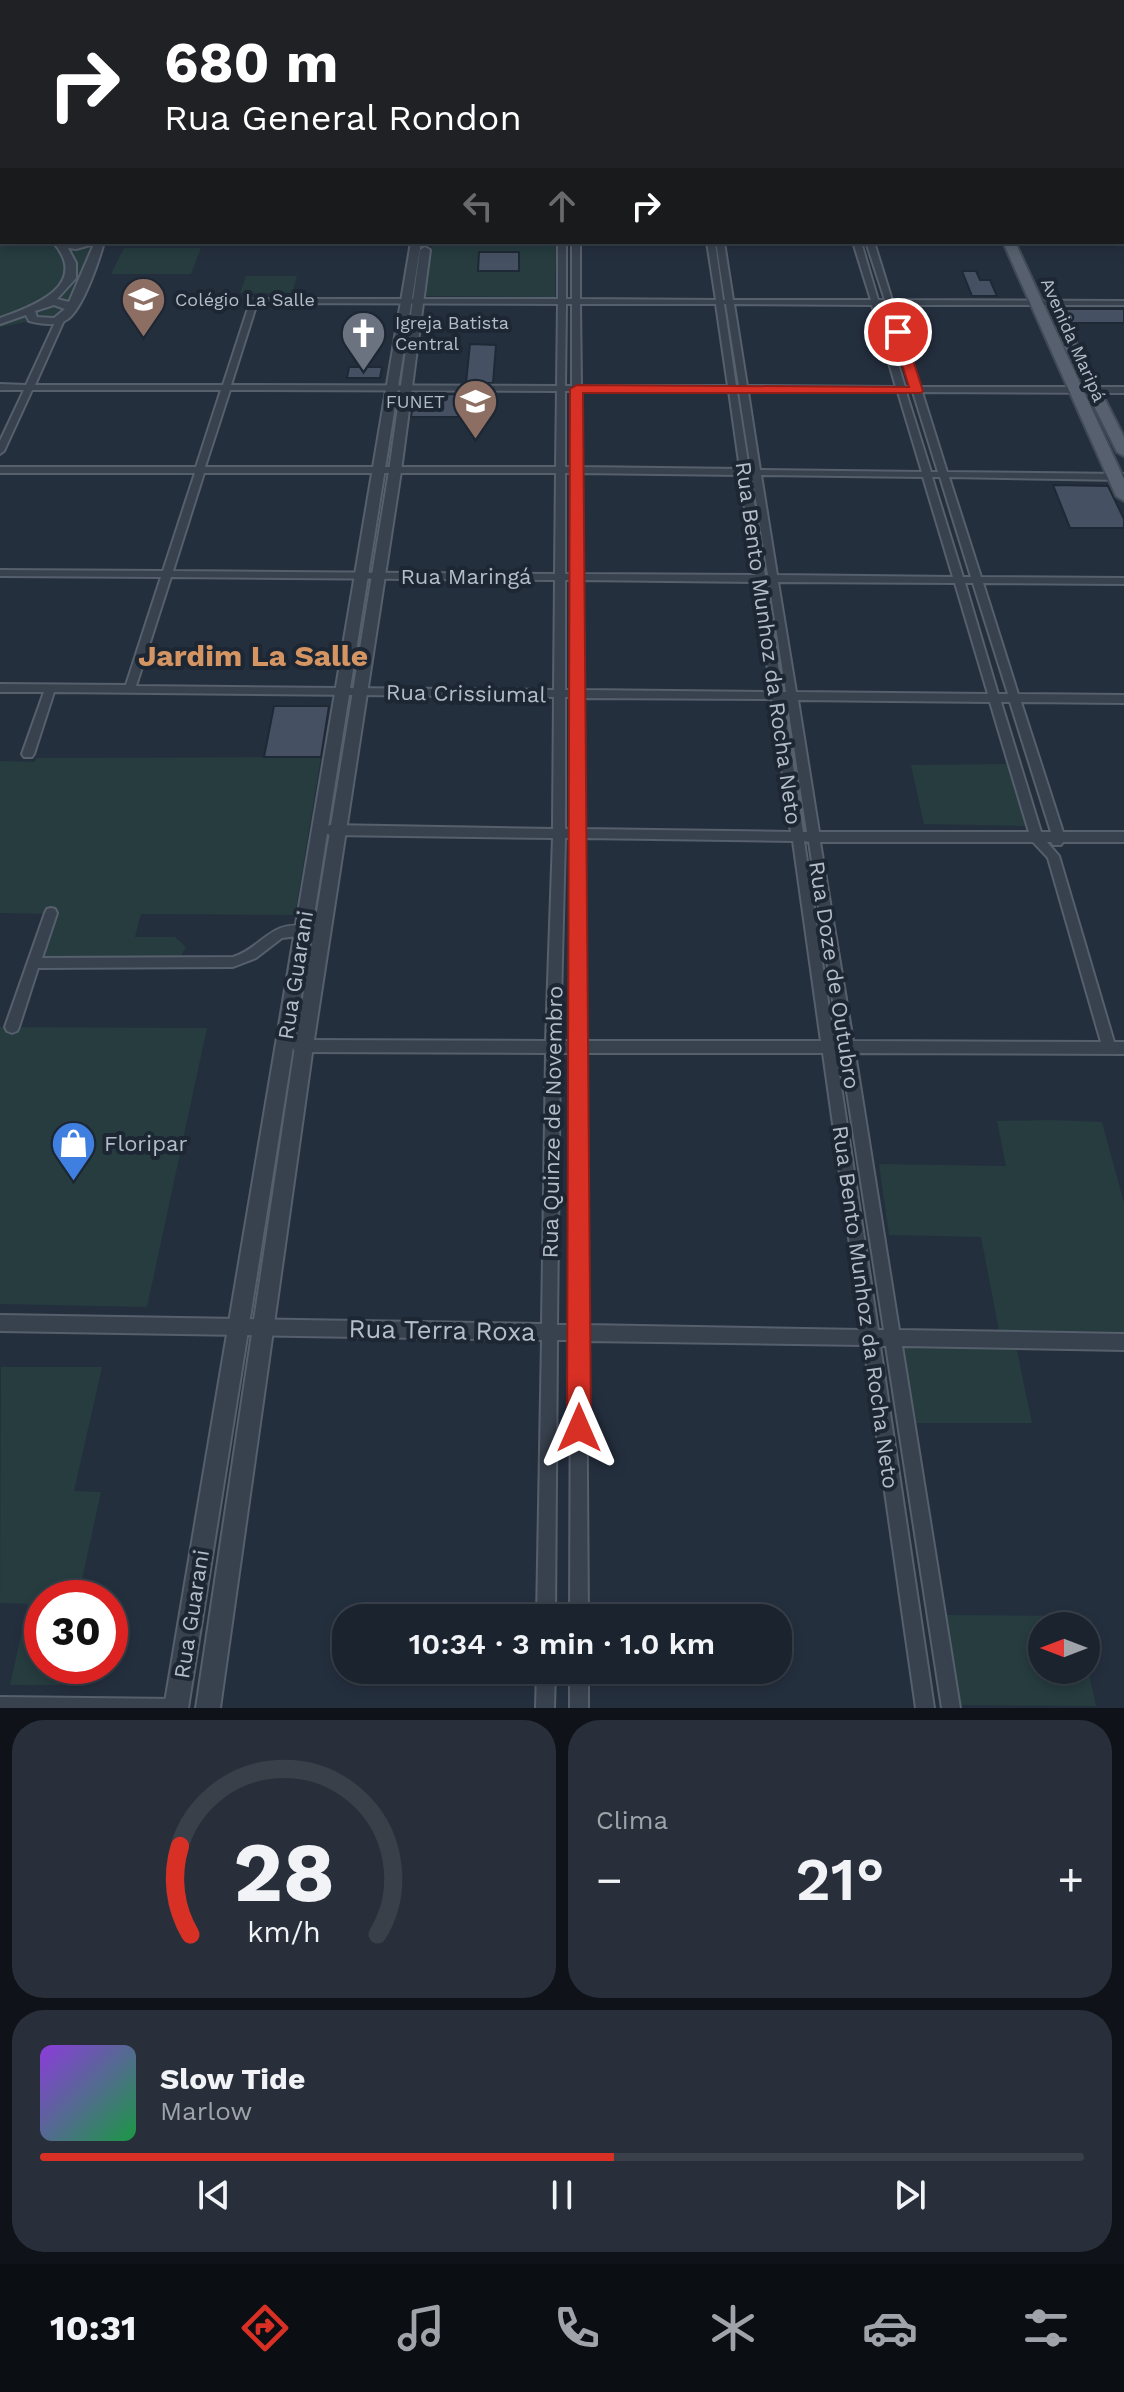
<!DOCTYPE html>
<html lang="pt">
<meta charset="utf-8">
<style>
:root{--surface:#1b232e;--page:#282f3a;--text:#f1f3f6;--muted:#a0a4aa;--line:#39404a;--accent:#d93025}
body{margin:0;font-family:"Work Sans",sans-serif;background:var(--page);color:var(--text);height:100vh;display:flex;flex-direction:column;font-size:30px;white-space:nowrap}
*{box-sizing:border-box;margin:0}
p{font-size:26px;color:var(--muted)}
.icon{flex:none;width:44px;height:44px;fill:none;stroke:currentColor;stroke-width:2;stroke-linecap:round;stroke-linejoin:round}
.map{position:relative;height:1708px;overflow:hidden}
.panel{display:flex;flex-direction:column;gap:12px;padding:12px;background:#0f1319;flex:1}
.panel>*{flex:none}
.hud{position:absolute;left:0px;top:0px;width:1124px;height:244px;box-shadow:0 4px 12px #0003,0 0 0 2px var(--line);background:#202124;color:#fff;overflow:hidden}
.needle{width:52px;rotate:270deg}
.controls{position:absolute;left:1028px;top:1612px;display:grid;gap:16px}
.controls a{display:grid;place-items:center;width:72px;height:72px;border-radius:50%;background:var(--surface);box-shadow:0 4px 12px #0003,0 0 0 2px var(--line);font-size:40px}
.speed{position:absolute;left:24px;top:1580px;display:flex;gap:16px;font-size:40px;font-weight:700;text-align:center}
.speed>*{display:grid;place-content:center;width:104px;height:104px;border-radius:50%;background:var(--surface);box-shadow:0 4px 12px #0003,0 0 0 2px var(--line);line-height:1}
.speed .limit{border:12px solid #d22;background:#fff;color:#111}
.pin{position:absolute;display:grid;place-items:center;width:68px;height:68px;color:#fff;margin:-34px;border:4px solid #fff;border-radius:50%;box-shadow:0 2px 8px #0007}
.me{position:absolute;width:88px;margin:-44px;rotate:0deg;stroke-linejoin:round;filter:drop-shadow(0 0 6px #0008)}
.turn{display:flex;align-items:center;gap:28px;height:168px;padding:0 32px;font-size:36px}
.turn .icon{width:104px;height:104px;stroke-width:2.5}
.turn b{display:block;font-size:56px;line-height:68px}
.lanes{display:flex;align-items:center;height:76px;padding:0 32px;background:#0003;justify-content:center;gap:40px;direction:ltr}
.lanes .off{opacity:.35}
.big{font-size:60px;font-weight:600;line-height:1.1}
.panel .tile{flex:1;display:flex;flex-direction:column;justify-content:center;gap:12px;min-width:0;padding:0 28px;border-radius:32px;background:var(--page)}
.panel .dial{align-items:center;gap:0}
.dial svg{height:208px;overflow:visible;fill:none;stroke:var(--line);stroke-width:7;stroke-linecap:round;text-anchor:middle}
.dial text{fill:var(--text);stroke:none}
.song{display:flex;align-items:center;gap:24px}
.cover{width:96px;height:96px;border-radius:12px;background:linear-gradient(135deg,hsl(270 70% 55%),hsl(140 70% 35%))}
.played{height:8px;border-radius:4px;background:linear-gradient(90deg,var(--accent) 55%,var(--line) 55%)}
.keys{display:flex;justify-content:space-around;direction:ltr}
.heat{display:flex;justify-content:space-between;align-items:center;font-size:44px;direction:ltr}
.panel .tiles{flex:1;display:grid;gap:12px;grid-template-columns:1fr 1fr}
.tile:last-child{grid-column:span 2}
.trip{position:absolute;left:332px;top:1604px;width:460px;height:80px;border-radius:32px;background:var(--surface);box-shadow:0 4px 12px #0003,0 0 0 2px var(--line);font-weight:600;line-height:80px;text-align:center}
.tab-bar{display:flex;height:128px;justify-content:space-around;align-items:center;background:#0b0e12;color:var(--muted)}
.tab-bar .icon{width:56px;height:56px}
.tab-bar .active{color:var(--accent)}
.tab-bar b{font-size:36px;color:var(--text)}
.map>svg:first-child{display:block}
.green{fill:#263c3f}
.building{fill:#455162;stroke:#1f2835;stroke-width:2}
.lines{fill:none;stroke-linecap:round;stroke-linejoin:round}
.minor-casing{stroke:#565f6c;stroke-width:4}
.tertiary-casing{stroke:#565f6c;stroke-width:4}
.primary-casing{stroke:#414a57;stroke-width:4}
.minor{fill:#38414e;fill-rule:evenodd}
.tertiary{fill:#38414e;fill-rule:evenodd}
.primary{fill:#56606e;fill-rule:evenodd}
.route{fill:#d93025;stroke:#8d1f18;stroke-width:2}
.labels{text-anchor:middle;stroke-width:8;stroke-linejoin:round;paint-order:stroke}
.far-poi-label{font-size:18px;fill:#b4bcc9;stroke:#1d2633;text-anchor:start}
.far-street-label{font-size:18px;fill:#b4bcc9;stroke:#1d2633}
.street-label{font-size:22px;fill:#b4bcc9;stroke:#1d2633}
.poi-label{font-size:22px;fill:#b4bcc9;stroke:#1d2633;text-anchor:start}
.near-street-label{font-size:26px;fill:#b4bcc9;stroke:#1d2633}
.district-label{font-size:30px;font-weight:bold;fill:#d59563;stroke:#1d2633}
</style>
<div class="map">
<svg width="1124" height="1708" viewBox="0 0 1124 1708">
<rect width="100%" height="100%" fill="#242f3e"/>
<g class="green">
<path d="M0 224 2 242H96L68 314 0 327Z"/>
<path d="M432 242H556L555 297 424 296Z"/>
<path d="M124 248H201L191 274H111Z"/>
<path d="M246 276H297L292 294 240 293Z"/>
<path d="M321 757 295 915 141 914 135 937H175L186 947 181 956 44 957 58 914 0 913V761L35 762 36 758Z"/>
<path d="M1008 764 1026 826 924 824 911 765Z"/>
<path d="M0 1027 207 1028 147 1307 0 1304Z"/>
<path d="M1049 1120 1102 1122 1124 1203V1332L999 1330 981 1237 889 1235 879 1164 1006 1166 997 1121Z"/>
<path d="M901 1346H1016L1032 1423H913Z"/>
<path d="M1 1367H102L74 1491 101 1492 78 1598H42V1666H64L60 1685H10L28 1604 0 1603Z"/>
<path d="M945 1615 1077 1616 1079 1626H1042V1670H1086V1661L1096 1706 959 1705Z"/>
</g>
<g class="building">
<path d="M479 252H519V271H478Z"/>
<path d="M962 271H976L980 280H990L997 296H972Z"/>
<path d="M1064 309H1124V323H1071Z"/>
<path d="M470 344 496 345 493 383H466Z"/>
<path d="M349 367H382L380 378H347Z"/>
<path d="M465 394H492L491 406H483L482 417H411L414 395Z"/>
<path d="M1053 485 1108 486 1124 519V528H1070Z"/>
<path d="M274 706H329L321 757H264Z"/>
</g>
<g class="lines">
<defs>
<g id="minor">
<path d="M16 0H22L20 2H14Z"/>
<path d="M98 0H104L103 2H97Z"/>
<path d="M345 0H351L350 2H344Z"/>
<rect x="565" y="0" width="6" height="2"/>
<rect x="677" y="0" width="6" height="2"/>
<rect x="694" y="0" width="6" height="2"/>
<rect x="788" y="0" width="6" height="2"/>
<rect x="0" y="10" width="2" height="4"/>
<rect x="1122" y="11" width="2" height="4"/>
<path d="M2 20V25L0 26V21Z"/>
<rect x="0" y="54" width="2" height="4"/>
<rect x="1122" y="55" width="2" height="4"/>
<rect x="1122" y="104" width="2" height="4"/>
<rect x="1122" y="168" width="2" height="7"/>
<rect x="0" y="211" width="2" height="8"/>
<rect x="1122" y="224" width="2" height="4"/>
<path d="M558 242H566V299H572V242H580V299L716 300 707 242H715L723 300H725L716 242H724L733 300H871L853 242H861L878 300H885L866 242H874L892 300 1124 301V305H894L920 387H1124V393L922 392 947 472 1124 474V480L949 477 981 577 1124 578V584L983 583 1018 694 1124 695V703L1021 702 1063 832H1124V842H1063L1061 845H1053L1051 842H1047L1059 856 1114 1042H1124V1054L855 1053 899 1330 1124 1334V1350L902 1346 960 1708H942L886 1346H880L934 1708H916L864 1345 586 1341 588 1618H570L571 1340H557L555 1618H537L542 1340 0 1331V1315L542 1324 546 1053 299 1052 294 1050 292 1046 294 1042 299 1040 546 1041 553 838 330 835 326 833 324 830 326 827 330 825 553 829 554 697 54 692 34 754 32 757H24L22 754 44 692H0V684L126 685 161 577 0 576V570L163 571 195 473H0V467H196L221 390H32L4 451 0 454V441L24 390H0V384L26 385 57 318 61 316 65 318 35 385H223L251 299H558ZM257 303 558 304 557 386 231 385ZM566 304H572V386H565ZM580 304H716L728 386H581ZM724 304H726L739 386H736ZM734 304 872 305 896 387 747 386ZM880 305H886L912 387H905ZM230 390 557 391 556 467H205ZM565 391H572V467H565ZM581 391H729L740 469 581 467ZM737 392H739L751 469H749ZM748 392H898L922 472 760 470ZM906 392H913L938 472H931ZM204 473H556L555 574 173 571ZM565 473H572V574H565ZM581 473 740 475 755 575 582 574ZM750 475H752L768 575H765ZM761 475 923 477 953 577 777 575ZM932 477H940L971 577H963ZM171 577 555 580 554 690 136 686ZM565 580H572V690H565ZM582 580 756 582 771 692 582 690ZM766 582H769L786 692H782ZM778 582 955 583 988 694 796 692ZM965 583H973L1008 694H998ZM565 697H572L571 829H565ZM582 698 772 699 791 832 583 829ZM783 699 787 700 807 832H803ZM798 700 990 702 1029 832H819ZM1001 702H1010L1051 832H1041ZM565 838H571V1041H560ZM583 838 793 841 821 1041H584ZM804 841 809 842 839 1041H834ZM820 842H1033L1048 858 1101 1042 853 1041ZM560 1053H571V1325H557ZM585 1053H823L862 1330 586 1325ZM836 1053H841L884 1330H878Z"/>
<path d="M51 908 55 909 57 913 42 958 233 957C262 948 271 919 306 927L308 931 306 935 282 938 256 958 233 967 38 968 19 1027 17 1031 12 1033 7 1031 5 1027 45 913 47 909Z"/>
<path d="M537 1670H555L554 1708H536Z"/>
<rect x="570" y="1670" width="18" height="38"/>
<path d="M0 1697 176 1699 183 1701 185 1708H0Z"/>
</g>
<g id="tertiary">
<path d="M455 0H463L454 2Z"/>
<path d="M1013 0H1021L1022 2H1014Z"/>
<rect x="0" y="102" width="2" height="6"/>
<rect x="0" y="158" width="2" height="6"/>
<rect x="1122" y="159" width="2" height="6"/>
<rect x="0" y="227" width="2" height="6"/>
<path d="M53 242H104C99 261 83 308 68 319 57 327 41 324 29 321L26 315 0 324V318C37 305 90 284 53 242ZM94 244 69 302 57 299 76 278V263L68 248 76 249ZM54 305 65 309 54 318 37 317 35 311Z"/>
<path d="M411 242H421L188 1708H164Z"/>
<path d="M425 247 430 250 401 471 313 1046 220 1708H196L295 1046 389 471 420 250Z"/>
</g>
<g id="primary">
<path d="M903 0H913L914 2H904Z"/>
<path d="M1003 242H1015L1124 479V501L1116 496Z"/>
<path d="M1067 334 1074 338 1124 437V456L1117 452 1060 338Z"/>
</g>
</defs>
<use href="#minor" class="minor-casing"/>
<use href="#tertiary" class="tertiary-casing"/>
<use href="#primary" class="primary-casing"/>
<use href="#minor" class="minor"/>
<use href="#tertiary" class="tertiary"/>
<use href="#primary" class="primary"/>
</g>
<path class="route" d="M898 329 904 332 923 391 921 393H583L591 1428 588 1437 579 1440 570 1437 567 1428 570 389 577 385 909 387 892 332Z"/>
<defs>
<symbol id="school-pin" viewBox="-11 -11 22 30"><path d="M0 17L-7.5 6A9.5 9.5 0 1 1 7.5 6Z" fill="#8d6e63" stroke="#1d2633"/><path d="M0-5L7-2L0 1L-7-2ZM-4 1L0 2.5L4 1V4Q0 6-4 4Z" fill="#fff"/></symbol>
<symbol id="church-pin" viewBox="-11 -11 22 30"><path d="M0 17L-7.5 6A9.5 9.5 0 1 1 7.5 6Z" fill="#6b7280" stroke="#1d2633"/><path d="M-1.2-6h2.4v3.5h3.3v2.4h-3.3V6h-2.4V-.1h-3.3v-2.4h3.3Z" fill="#fff"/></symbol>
<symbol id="shop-pin" viewBox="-11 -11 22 30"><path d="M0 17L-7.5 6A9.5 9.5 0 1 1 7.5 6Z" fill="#3f7fe0" stroke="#1d2633"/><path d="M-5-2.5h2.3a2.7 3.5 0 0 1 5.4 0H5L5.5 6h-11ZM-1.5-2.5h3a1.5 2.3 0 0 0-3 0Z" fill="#fff"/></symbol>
</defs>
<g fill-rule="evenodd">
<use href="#school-pin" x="118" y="274" width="51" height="69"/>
<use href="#church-pin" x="338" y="308" width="51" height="69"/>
<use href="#school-pin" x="450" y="376" width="51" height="69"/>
<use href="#shop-pin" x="48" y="1118" width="51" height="69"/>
</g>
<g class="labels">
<g class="far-poi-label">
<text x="175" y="306">Colégio La Salle</text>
<text x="395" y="329">Igreja Batista<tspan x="395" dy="21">Central</tspan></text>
<text x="445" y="408" text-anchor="end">FUNET</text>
</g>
<g class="far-street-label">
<text transform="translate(1073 340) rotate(66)" y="6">Avenida Maripá</text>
</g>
<g class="street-label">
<text x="466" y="584">Rua Maringá</text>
<text transform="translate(769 643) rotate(82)" y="8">Rua Bento Munhoz da Rocha Neto</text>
<text transform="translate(466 693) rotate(1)" y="8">Rua Crissiumal</text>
<text transform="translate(295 975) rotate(-81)" y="8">Rua Guarani</text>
<text transform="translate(835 975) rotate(81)" y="8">Rua Doze de Outubro</text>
<text transform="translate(552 1122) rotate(-89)" y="8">Rua Quinze de Novembro</text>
<text transform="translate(866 1307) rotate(82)" y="8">Rua Bento Munhoz da Rocha Neto</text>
<text transform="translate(191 1614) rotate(-81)" y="8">Rua Guarani</text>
</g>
<g class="poi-label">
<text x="104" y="1151">Floripar</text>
</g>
<g class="near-street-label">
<text transform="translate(442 1330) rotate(1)" y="9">Rua Terra Roxa</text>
</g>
<g class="district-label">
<text x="253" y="666">Jardim La Salle</text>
</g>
</g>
</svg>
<div class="controls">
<a><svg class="needle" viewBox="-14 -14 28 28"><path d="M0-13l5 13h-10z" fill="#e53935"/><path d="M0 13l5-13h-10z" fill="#a0a4aa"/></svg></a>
</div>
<div class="speed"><div class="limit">30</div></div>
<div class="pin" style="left:898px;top:332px;background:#d93025"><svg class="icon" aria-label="arrive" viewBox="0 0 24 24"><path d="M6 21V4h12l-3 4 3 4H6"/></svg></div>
<svg class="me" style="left:579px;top:1428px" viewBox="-20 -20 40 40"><path d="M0-17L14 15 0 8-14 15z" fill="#d93025" stroke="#fff" stroke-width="4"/></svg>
<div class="trip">10:34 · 3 min · 1.0 km</div>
<div class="hud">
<div class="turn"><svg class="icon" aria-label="right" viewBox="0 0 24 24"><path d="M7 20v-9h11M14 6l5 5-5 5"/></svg><div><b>680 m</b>Rua General Rondon</div></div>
<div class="lanes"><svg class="icon off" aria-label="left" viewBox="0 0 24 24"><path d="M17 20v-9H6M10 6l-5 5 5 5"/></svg><svg class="icon off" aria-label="ahead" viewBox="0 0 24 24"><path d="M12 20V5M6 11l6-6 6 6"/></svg><svg class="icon" aria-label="right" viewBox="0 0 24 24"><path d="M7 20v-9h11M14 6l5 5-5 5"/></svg></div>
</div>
</div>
<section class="panel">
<div class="tiles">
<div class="tile dial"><svg viewBox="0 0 100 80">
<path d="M14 69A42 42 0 1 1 86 69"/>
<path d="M14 69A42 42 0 0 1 10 35" stroke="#d93025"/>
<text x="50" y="56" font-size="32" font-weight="700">28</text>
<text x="50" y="72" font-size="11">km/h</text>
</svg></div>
<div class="tile"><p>Clima</p>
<div class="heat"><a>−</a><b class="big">21°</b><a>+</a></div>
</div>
<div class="tile">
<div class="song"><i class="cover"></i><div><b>Slow Tide</b><p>Marlow</p></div></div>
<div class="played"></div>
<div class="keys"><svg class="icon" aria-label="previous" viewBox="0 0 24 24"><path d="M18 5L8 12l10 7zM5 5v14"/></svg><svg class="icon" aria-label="pause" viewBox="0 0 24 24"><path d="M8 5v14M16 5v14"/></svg><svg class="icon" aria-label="next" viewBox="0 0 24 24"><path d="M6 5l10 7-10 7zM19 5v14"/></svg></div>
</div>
</div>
</section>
<nav class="tab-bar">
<b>10:31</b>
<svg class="icon active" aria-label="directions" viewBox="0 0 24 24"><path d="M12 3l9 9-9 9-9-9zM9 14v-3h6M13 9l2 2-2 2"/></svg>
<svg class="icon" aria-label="music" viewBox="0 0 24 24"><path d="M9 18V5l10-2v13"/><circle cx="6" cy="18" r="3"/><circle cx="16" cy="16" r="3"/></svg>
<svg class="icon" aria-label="phone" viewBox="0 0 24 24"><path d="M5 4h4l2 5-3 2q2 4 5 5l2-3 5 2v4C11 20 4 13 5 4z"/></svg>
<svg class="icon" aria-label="climate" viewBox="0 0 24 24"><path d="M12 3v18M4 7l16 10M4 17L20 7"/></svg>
<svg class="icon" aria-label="car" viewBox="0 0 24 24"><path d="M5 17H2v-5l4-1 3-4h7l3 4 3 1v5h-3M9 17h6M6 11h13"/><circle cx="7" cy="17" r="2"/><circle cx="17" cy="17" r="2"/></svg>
<svg class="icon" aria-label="filters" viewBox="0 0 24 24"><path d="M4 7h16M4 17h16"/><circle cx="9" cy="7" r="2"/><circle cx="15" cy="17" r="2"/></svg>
</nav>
